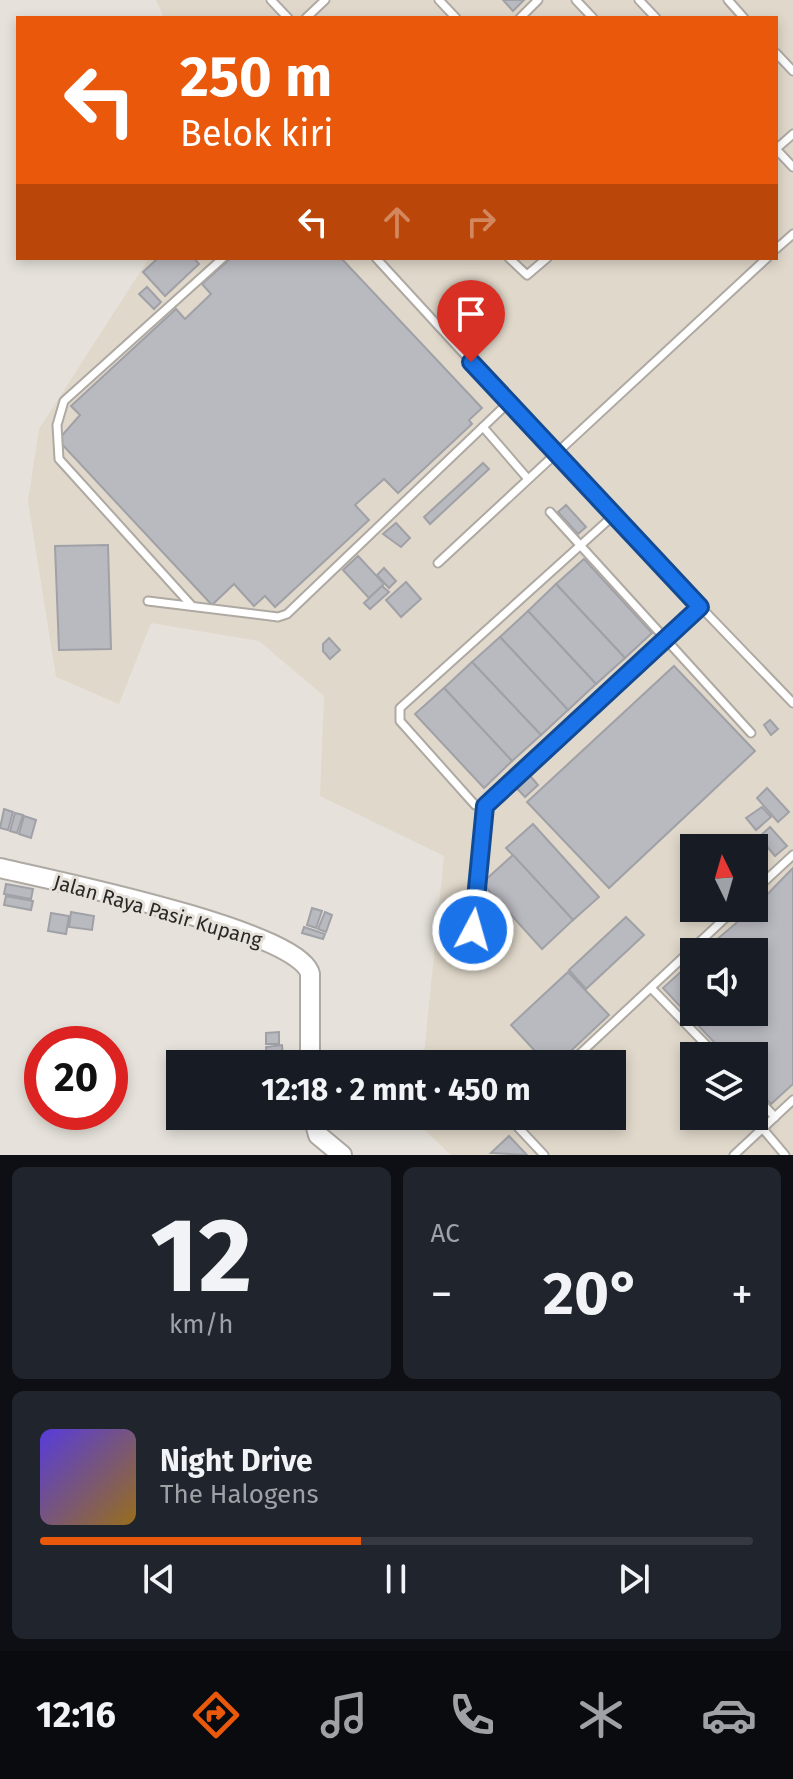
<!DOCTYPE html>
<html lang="id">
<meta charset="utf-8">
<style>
:root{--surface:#171b24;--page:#20242c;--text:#f1f3f6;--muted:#9ea1a6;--line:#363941;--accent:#ea580c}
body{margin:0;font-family:"Fira Sans",sans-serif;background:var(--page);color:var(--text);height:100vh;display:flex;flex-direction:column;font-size:30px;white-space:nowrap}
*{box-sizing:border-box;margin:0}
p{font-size:26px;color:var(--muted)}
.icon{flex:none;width:44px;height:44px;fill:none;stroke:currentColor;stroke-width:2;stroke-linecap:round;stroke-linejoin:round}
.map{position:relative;height:1155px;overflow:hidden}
.sheet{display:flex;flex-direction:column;gap:12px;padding:12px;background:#0d0f14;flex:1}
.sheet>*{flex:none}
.banner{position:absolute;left:16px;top:16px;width:762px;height:244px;border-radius:0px;box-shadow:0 4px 12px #0003;background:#ea580c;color:#fff;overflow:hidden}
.needle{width:52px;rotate:355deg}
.tools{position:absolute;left:680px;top:834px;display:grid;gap:16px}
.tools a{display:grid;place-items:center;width:88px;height:88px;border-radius:0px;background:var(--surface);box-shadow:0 4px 12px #0003;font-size:40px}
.speed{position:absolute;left:24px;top:1026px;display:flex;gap:16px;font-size:40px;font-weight:700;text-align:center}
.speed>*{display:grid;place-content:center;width:104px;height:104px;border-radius:50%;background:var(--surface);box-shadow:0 4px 12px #0003;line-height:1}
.speed .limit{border:12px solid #d22;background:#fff;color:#111}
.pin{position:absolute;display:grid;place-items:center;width:68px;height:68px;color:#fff;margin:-82px -34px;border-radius:50% 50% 50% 0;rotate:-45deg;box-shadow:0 0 8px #0007}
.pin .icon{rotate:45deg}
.me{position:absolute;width:88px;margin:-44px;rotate:6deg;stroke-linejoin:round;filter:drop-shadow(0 0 6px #0008)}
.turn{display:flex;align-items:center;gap:28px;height:168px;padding:0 32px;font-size:36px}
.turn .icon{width:104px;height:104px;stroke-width:2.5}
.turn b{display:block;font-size:56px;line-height:68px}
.lanes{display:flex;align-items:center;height:76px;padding:0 32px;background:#0003;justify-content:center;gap:40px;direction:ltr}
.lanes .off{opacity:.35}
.big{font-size:60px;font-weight:700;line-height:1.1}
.sheet .tile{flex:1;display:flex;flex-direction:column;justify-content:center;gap:12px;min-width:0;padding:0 28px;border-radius:12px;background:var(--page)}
.sheet .dial{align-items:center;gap:0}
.dial b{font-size:104px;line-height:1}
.song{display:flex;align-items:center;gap:24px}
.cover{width:96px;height:96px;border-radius:12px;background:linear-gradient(135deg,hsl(250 70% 55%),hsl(40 70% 35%))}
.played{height:8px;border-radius:4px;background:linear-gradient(90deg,var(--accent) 45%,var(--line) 45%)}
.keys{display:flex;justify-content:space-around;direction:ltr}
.heat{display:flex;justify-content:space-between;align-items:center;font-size:44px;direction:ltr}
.sheet .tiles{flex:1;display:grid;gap:12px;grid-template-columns:1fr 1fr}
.tile:last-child{grid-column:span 2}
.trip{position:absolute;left:166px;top:1050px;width:460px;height:80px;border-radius:0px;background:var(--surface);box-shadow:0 4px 12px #0003;font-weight:700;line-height:80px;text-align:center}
.dock{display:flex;height:128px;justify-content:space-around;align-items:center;background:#090b0e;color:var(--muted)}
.dock .icon{width:56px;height:56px}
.dock .current{color:var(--accent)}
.dock b{font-size:36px;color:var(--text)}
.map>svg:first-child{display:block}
.built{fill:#e0d8ca;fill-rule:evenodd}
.building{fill:#b9b9c0;stroke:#a0a0a7;stroke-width:2}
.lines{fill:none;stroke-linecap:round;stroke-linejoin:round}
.lane-casing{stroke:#aea9a3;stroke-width:11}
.secondary-casing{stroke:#aea9a3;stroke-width:22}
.lane{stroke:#fff;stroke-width:7}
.secondary{stroke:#fff;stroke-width:18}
.route-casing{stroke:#114b97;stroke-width:20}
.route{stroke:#1a73e8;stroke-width:14}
.labels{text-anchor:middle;stroke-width:6;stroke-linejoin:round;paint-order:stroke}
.street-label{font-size:20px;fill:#2a2926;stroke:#e6e2db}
</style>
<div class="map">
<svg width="793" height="1155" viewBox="0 0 793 1155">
<rect width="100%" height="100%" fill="#e6e2db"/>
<path class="built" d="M156 0H793V1155H451L417 1123 418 1116H612V1064H423L444 856 320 796 324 696 259 641 151 623 119 704 56 677 28 501 39 429 149 258H776V18H164ZM694 848H754V908H694ZM694 952H754V1012H694ZM694 1056H754V1116H694Z"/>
<g class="building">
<path d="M503 0H524L513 11Z"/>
<path d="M158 258H194L199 264 165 296 143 272Z"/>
<path d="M231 258H341L482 408 469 420 472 424 398 493 384 479 355 505 369 520 275 607 265 596 254 606 234 584 212 605 58 440 80 415 71 406 176 309 185 319 211 294 202 284Z"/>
<path d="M147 287 161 302 154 309 139 294Z"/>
<path d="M483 463 489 469 430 524 424 517Z"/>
<path d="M566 505 586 527 578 534 558 512Z"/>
<path d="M396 523 410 538 401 547 383 534Z"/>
<path d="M108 545 111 649 59 650 55 546Z"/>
<path d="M358 556 384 584 369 598 343 570Z"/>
<path d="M584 559 652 633 625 658 556 584Z"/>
<path d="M384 568 396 581 389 588 377 575Z"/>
<path d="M406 582 421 599 401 617 386 600Z"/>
<path d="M556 584 625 658 596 684 528 611Z"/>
<path d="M382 586 389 592 370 609 364 603Z"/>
<path d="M528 611 596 684 568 710 500 637Z"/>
<path d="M500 637 568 710 541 735 472 662Z"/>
<path d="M329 638 340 650 330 659 323 651V644Z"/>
<path d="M472 662 541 735 512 761 444 688Z"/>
<path d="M674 666 755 751 609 888 527 802Z"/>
<path d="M444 688 512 761 484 788 415 714Z"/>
<path d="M770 720 778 729 771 735 764 725Z"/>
<path d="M525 770 538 785 525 797 512 783Z"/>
<path d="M767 788 789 812 778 822 757 798Z"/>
<path d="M762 807 771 817 756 830 746 818Z"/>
<path d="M4 809 13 812 8 830 0 828Z"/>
<path d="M15 813 23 815 17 833 10 831Z"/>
<path d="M24 816 36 820 31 838 19 834Z"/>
<path d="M533 824 599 897 573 920 506 848Z"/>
<path d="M770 827 787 846 775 856 759 837Z"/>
<path d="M513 855 573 920 542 949 482 883Z"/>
<path d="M793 868V1084L771 1104 754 1085V1056H727L663 988 694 960V1012H754V952H702L754 908Z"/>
<path d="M6 884 33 889 31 899 4 894Z"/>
<path d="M6 896 33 901 31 910 4 905Z"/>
<path d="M312 908 322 911 316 928 307 925Z"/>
<path d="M71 912 94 916 92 930 69 927Z"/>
<path d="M325 912 332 915 326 932 318 929Z"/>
<path d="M51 913 69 916 66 934 48 931Z"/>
<path d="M626 917 644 935 586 989 569 970Z"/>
<path d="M304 927 325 934 323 939 302 933Z"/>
<path d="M568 972 609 1015 557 1064H547L511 1025Z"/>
<path d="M279 1032V1044H266V1033Z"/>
<path d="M282 1045 283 1056 267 1058 266 1047Z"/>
<path d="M697 1051 702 1056H694L691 1078 681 1067Z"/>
<path d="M509 1136 527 1155 491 1153Z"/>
</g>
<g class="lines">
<defs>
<g id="lane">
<path d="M271 0 288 18"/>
<path d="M439 0 456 18"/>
<path d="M576 0 593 18"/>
<path d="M639 0 656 18"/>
<path d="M728 0 744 18"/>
<path d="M306 18 325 0"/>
<path d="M520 18 538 0"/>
<path d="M776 53 793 71"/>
<path d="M776 149 793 167"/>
<path d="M776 149 793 134"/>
<path d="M776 249 793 234"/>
<path d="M376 258 613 516 793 703"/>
<path d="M509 258 527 275 547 258"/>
<path d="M483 427 528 479"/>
<path d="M550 512 751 733"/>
<path d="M438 563 767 258"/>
<path d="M148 601 278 617 287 614 508 403"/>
<path d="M192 606 59 459 57 425 64 401 223 258"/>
<path d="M485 806 475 805 400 721V708L613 516"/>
<path d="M754 891 793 855"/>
<path d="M470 961 485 806 700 607"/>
<path d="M651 988 717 1056"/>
<path d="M569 1064 736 908"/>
<path d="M754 1095 775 1117"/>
<path d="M514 1116V1123L544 1155"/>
<path d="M763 1129 785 1155"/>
<path d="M734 1155 793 1100"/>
</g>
<g id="secondary">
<path d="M0 868C48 879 302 931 310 974V1064"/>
<path d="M313 1116 318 1135 342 1155"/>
</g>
</defs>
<use href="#lane" class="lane-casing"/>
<use href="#secondary" class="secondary-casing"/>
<use href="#lane" class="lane"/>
<use href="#secondary" class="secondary"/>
</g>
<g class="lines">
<defs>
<path id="route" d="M471 362 700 607 485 806 473 930"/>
</defs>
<use href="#route" class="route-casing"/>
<use href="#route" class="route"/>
</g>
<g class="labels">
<g class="street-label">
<text transform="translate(158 911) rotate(16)" y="7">Jalan Raya Pasir Kupang</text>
</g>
</g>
</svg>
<div class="tools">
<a><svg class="needle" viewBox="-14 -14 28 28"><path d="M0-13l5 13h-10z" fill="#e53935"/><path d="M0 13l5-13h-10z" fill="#9ea1a6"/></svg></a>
<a><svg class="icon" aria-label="sound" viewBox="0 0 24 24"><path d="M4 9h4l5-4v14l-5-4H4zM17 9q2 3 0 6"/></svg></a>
<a><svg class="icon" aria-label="layers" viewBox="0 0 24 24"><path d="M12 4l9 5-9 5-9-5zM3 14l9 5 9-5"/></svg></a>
</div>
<div class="speed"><div class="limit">20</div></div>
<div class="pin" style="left:471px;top:362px;background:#d93025"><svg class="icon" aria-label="arrive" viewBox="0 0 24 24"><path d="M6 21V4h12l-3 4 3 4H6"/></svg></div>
<svg class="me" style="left:473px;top:930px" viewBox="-20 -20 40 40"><circle r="17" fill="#1a73e8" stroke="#fff" stroke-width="3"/><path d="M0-11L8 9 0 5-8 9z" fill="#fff"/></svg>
<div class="trip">12:18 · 2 mnt · 450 m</div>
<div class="banner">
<div class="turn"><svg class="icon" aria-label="left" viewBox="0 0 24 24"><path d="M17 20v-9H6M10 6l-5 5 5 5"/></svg><div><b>250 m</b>Belok kiri</div></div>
<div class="lanes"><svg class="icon" aria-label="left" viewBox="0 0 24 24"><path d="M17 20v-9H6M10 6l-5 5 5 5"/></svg><svg class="icon off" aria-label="ahead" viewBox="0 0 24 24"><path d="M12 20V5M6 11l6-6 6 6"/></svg><svg class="icon off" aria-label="right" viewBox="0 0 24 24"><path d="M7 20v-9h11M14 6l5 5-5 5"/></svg></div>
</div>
</div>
<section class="sheet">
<div class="tiles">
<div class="tile dial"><b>12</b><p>km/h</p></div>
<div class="tile"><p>AC</p>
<div class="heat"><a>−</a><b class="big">20°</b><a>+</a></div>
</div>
<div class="tile">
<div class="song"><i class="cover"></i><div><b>Night Drive</b><p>The Halogens</p></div></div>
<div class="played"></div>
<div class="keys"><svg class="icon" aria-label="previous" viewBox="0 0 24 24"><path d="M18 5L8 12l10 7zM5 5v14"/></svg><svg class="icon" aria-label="pause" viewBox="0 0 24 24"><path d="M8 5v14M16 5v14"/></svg><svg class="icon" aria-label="next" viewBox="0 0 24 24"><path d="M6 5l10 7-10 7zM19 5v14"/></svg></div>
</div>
</div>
</section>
<nav class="dock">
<b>12:16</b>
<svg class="icon current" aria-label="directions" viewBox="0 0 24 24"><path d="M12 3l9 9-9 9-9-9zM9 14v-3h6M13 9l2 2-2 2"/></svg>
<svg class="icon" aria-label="music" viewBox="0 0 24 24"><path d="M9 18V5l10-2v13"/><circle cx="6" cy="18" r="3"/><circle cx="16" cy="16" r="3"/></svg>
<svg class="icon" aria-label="phone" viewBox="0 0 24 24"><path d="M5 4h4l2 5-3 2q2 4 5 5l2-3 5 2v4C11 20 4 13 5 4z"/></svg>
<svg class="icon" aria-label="climate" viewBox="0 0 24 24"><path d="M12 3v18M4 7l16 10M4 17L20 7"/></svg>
<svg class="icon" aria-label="car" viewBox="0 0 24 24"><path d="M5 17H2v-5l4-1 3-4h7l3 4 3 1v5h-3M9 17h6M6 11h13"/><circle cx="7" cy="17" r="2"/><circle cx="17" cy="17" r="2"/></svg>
</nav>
